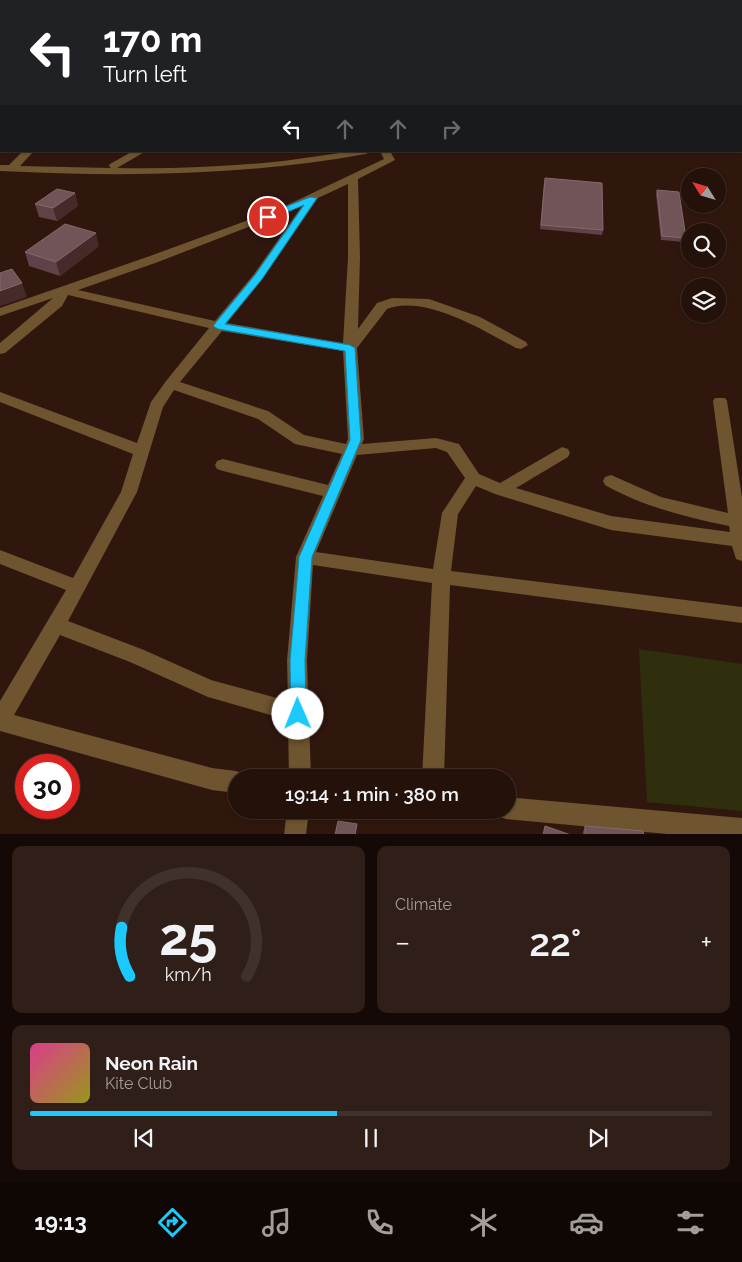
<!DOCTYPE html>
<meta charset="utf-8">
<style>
:root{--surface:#24110a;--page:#301f18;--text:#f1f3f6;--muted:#a39d9c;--line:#41312b;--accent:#1bc9fc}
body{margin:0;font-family:Raleway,sans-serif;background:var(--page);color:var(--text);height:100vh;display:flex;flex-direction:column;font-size:19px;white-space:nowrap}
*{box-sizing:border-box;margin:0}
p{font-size:16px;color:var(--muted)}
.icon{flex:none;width:28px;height:28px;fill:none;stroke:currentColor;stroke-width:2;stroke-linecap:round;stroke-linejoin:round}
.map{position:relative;height:834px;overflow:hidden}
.sheet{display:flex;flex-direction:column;gap:12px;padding:12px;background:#140906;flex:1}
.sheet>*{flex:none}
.guide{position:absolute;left:0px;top:0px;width:742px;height:152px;box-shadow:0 1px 4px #0004,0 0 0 1px var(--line);background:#202124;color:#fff;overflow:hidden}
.needle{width:32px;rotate:307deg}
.fabs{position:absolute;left:681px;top:168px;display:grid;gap:10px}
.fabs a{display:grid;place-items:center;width:45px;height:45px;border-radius:50%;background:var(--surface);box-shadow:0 1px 4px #0004,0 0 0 1px var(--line);font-size:25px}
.speed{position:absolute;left:15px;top:754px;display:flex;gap:10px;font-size:25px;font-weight:700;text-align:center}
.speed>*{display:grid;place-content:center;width:65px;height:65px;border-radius:50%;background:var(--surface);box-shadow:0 1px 4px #0004,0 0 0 1px var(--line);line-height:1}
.speed .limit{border:8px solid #d22;background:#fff;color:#111}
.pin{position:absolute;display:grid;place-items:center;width:42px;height:42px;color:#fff;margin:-21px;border:2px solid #fff;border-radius:50%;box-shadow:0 1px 5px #0007}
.me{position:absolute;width:55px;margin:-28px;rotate:359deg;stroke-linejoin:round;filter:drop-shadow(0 0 4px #0008)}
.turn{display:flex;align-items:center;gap:18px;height:105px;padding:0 20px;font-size:22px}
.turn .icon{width:65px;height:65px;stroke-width:2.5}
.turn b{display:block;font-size:35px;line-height:42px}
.lanes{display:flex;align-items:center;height:48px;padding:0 20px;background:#0003;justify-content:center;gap:25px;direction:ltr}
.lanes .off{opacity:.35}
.big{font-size:38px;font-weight:600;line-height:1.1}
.sheet .card{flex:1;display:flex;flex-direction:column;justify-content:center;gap:8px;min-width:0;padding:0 18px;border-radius:10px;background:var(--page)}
.sheet .dial{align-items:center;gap:0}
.dial svg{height:130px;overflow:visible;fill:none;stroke:var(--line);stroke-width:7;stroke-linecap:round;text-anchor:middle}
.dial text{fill:var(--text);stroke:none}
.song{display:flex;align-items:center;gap:15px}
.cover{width:60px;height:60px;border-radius:8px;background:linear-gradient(135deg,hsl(330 70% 55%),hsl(60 70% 35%))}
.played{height:5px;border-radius:2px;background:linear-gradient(90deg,var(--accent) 45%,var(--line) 45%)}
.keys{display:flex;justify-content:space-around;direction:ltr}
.heat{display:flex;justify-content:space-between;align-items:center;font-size:28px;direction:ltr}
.sheet .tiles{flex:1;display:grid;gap:12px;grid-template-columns:1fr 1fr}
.card:last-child{grid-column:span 2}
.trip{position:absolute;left:228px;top:769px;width:288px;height:50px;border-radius:25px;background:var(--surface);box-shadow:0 1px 4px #0004,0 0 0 1px var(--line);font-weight:600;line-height:50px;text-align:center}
.tab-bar{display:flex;height:80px;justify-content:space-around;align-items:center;background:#0e0704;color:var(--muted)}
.tab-bar .icon{width:35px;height:35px}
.tab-bar .on{color:var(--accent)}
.tab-bar b{font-size:22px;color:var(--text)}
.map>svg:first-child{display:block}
.green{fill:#2f2f0e}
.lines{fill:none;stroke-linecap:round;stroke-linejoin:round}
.minor{fill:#6e542f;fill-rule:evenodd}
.wall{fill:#5f4248}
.shaded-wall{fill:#462a2a}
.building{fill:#705458;stroke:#856a6d}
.route{fill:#1bc9fc;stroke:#1283a4}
</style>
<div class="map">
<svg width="742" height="835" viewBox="0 0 742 835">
<rect width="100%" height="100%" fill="#30170e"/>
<path class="green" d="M639 649 742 664V811L647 802Z"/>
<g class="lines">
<g class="minor">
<path d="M355 0H369L370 1H356Z"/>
<path d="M634 0H647L648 1H635Z"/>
<path d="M742 14V19H741V14Z"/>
<path d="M0 70 1 71V77L0 76Z"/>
<path d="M23 151H34L20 166 111 168 109 166 110 164 133 151H146L117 168C169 169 221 167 273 162 306 159 338 151 371 151L366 154C243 176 124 177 0 171V165H9Z"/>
<path d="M380 151H390L395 160 358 179 360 257 358 329 377 303 392 298 429 299 480 317 526 342 528 345 521 349 516 348C483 330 424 294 387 309L357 348 364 439 362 444 436 438 459 444 479 474 500 483 562 447 568 449 570 453 568 457 516 488 611 516 730 532 729 526C686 517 644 507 605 485L603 481 605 477 611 475 661 497 728 513 713 401 715 398H725L727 401 742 497V561L736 559 732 546 611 530 495 494 476 486 458 514 451 571 742 607V623L450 585 444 778H422L432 583 313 565 307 661 311 778H289L288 720 208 697 130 662 60 635 14 715 212 768 236 771 244 774 245 778H236V793L212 790 0 731V701L66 590 0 564V550L73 578 121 492 133 454 0 402V392L137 443 151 402 166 381 209 328 68 295 62 306 5 353 0 354V343L53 298 0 316V308L150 256 281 208 384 159ZM348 184V257L343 343 227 323 262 280 318 198ZM302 206 254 274 215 321 78 290 158 262ZM222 331 343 351 348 439 346 444 304 435 268 411 180 382ZM174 390 258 419 295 444 342 454 328 485 223 459 217 461 215 465 217 469 223 471 323 496 296 557 287 661 288 701 211 680 144 650 68 621 137 492 163 407ZM436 448 447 452 465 478 442 513 433 569 316 552 357 455Z"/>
<path d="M506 797 742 818V835H678L506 819 498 816 496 810H506Z"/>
<path d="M287 810H309L306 835H284Z"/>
</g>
</g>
<g class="wall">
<path d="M544 183 603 230 602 235 540 229Z"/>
<path d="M657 190 686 238 685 242 661 240 656 194Z"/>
<path d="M75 193 78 206 57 221 39 217 35 204Z"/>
<path d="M99 246 60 276 29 266 25 252Z"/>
<path d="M585 826 644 835H582Z"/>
</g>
<g class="shaded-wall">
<path d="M75 193 78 206 57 221 53 208Z"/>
<path d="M96 233 99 246 60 276 56 262Z"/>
<path d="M22 283 27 297 0 306V291Z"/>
</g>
<g class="building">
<path d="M741 34H742V66L741 64Z"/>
<path d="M545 178 602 183 603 230 541 225Z"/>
<path d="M57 189 75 193 53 208 35 204Z"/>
<path d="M657 190 679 192 686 238 662 236Z"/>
<path d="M65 224 96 233 56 262 25 252Z"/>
<path d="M12 269 22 283 0 291V273Z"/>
<path d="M338 821 357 824 355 835H335Z"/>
<path d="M545 826 571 835H543Z"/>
<path d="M585 826 643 831 644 835H585Z"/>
</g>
<path class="route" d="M310 197 317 198 262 279 225 324 350 345 355 348 361 440 312 557 305 660 306 714 304 719 298 721 293 719 291 714 290 660 299 557 350 440 345 351 218 329 213 326 255 275 304 205 271 219H265V215Z"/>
</svg>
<div class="fabs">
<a><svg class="needle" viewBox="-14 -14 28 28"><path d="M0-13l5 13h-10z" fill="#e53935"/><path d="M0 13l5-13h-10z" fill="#a39d9c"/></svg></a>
<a><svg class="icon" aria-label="search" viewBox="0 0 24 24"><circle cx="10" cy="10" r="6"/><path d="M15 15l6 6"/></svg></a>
<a><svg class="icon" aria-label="layers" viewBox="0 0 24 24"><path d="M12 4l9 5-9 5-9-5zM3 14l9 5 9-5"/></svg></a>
</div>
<div class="speed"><div class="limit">30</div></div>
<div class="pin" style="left:268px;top:217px;background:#d93025"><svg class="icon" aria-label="arrive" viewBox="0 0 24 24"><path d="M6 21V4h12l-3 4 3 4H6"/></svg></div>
<svg class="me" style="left:298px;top:714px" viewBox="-20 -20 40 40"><circle r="19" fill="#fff"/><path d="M0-13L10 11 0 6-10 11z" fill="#1bc9fc"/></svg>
<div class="trip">19:14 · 1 min · 380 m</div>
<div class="guide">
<div class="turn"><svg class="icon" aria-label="left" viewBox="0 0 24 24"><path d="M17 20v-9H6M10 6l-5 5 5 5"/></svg><div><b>170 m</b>Turn left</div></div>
<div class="lanes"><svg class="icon" aria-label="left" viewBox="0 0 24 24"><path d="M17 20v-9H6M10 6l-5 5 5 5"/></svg><svg class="icon off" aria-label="ahead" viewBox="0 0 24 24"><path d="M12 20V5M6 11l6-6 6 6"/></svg><svg class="icon off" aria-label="ahead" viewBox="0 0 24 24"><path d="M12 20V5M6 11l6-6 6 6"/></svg><svg class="icon off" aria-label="right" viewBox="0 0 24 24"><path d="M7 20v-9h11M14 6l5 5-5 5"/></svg></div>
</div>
</div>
<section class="sheet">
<div class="tiles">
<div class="card dial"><svg viewBox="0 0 100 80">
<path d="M14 69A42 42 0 1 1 86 69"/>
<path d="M14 69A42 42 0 0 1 9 39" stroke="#1bc9fc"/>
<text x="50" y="56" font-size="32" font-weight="700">25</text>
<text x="50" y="72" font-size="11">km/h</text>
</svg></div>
<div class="card"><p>Climate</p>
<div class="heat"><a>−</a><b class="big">22°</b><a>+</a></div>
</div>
<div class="card">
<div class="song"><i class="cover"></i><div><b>Neon Rain</b><p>Kite Club</p></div></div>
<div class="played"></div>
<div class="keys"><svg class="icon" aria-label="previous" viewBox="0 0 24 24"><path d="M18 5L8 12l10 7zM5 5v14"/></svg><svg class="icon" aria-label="pause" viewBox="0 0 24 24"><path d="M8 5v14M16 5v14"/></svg><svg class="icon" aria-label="next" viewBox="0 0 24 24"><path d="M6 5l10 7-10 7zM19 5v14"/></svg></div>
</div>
</div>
</section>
<nav class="tab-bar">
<b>19:13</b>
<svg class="icon on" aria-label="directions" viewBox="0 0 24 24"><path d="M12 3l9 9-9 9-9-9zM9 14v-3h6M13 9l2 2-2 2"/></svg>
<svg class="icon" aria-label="music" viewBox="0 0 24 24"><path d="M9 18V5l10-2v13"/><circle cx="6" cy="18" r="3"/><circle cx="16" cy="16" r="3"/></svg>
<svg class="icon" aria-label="phone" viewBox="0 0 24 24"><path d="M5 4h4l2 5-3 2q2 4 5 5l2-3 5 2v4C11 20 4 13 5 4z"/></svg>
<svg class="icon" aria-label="climate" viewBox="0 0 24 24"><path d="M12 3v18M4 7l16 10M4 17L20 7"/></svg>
<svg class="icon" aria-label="car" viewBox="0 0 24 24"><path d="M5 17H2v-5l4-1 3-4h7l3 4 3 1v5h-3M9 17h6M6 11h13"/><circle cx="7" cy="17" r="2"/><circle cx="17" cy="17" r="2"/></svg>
<svg class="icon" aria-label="filters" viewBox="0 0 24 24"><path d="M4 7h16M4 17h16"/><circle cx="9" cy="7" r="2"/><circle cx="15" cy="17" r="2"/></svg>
</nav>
